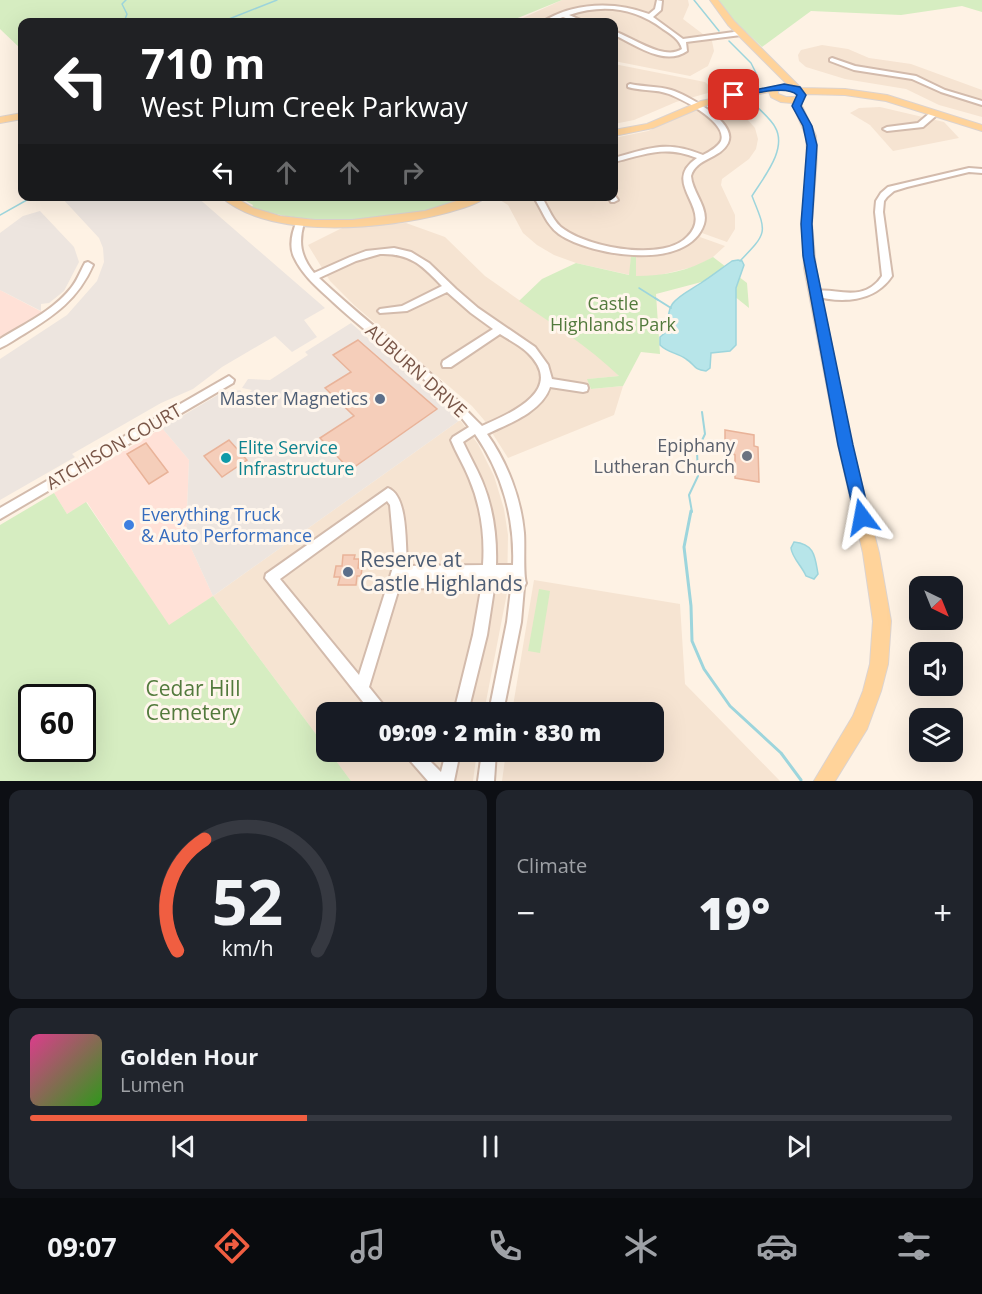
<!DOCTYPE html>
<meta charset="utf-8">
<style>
:root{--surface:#171b24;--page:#20242c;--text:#f1f3f6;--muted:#9ea1a6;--line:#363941;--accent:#f05e41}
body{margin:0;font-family:"Open Sans",sans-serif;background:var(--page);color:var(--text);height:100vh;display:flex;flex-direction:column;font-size:22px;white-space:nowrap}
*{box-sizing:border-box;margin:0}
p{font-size:20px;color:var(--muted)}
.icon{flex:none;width:33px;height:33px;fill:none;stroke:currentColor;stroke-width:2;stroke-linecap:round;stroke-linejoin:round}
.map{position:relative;height:781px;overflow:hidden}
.panel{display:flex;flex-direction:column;gap:9px;padding:9px;background:#0d0f14;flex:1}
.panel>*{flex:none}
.hud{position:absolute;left:18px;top:18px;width:600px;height:183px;border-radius:12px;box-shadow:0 6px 24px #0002;background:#202124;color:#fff;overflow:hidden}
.needle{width:39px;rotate:137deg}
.fabs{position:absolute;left:909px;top:576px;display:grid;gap:12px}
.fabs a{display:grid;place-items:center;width:54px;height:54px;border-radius:12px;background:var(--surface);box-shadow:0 6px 24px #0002;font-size:30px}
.speed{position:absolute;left:18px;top:684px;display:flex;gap:12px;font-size:30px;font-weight:700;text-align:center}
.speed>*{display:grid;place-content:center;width:78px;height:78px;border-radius:50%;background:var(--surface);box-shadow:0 6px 24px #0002;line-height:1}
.speed .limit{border:3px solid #111;border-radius:9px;background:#fff;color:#111}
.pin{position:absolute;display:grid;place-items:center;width:51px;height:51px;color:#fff;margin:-26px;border-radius:12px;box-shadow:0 3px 9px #0006}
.me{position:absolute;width:66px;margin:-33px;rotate:347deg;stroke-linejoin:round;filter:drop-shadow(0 0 4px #0008)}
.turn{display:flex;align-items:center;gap:21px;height:126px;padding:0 24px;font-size:27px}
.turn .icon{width:78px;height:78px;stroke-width:2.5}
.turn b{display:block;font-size:42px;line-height:51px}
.lanes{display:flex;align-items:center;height:57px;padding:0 24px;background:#0003;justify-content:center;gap:30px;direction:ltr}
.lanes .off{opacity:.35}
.big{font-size:45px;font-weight:800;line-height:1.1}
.panel .card{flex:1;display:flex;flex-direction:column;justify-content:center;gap:9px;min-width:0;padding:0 21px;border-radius:12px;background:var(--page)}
.panel .dial{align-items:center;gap:0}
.dial svg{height:156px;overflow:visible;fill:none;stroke:var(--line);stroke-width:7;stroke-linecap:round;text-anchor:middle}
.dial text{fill:var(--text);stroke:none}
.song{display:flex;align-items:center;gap:18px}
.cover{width:72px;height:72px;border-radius:9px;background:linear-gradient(135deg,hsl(330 70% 55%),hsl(110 70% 35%))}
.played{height:6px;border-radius:3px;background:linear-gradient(90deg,var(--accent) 30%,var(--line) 30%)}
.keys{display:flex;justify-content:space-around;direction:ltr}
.heat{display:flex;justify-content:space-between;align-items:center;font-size:33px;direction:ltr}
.panel .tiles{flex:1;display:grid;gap:9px;grid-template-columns:1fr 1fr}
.card:last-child{grid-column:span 2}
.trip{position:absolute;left:316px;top:702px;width:348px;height:60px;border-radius:12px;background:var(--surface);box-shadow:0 6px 24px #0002;font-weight:800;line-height:60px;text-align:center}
.dock{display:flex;height:96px;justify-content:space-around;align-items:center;background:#090b0e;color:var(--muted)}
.dock .icon{width:42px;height:42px}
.dock .current{color:var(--accent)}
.dock b{font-size:27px;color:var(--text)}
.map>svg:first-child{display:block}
.residential{fill:#f6e4d2}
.commercial{fill:#ffe1d7}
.industrial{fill:#ede5df}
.green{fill:#d6edc1;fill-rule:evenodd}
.water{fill:#b7e5e9;stroke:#9dd5dc;stroke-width:1.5}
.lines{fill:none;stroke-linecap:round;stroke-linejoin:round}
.stream-far2{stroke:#9dd5dc;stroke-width:1.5}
.stream-far1{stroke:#9dd5dc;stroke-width:2}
.stream{stroke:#9dd5dc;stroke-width:3}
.building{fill:#f5ceba;stroke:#e9b399;stroke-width:1.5}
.minor-casing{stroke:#d3bbac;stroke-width:4}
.major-casing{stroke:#dcd3cf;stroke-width:2}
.minor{fill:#fff;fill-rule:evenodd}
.major{fill:#ffd39a;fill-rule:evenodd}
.route{fill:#1a73e8;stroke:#114b97;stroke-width:1.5}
.service-dot{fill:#5c6f8a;stroke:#fff6ec;stroke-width:2}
.worship-dot{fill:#6b7280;stroke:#fff6ec;stroke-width:2}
.culture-dot{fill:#0f9aa8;stroke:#fff6ec;stroke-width:2}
.shop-dot{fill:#3f7fe0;stroke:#fff6ec;stroke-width:2}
.labels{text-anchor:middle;stroke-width:6;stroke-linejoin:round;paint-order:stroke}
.park-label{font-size:18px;fill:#527a3c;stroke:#fff6ec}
.street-label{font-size:18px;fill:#795648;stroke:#fff6ec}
.service-label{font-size:18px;fill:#4e5e75;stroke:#fff6ec;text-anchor:end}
.worship-label{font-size:18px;fill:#5b616d;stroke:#fff6ec;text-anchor:end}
.culture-label{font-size:18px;fill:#0d838f;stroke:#fff6ec;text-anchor:start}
.shop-label{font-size:18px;fill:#366cbe;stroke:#fff6ec;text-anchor:start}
.near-service-label{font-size:21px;fill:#4e5e75;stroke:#fff6ec;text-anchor:start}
.near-park-label{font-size:21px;fill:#527a3c;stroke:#fff6ec}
</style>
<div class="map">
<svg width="982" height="781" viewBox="0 0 982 781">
<rect width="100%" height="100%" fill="#fef2e4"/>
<g class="residential">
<path d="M562 0H688L689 5 683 19 712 41 714 51 708 66 690 76 614 61V22H514Z"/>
<path d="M822 45 848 49 869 58 911 64 982 90V117L939 105 906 89 845 79 806 67 799 61 798 55 801 50Z"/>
<path d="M614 64 705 82 715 91 676 102 634 120 614 124Z"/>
<path d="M727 103 747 119 755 128 758 139 756 149 749 159 722 179 721 185 735 215V229L727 242 702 233 700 237 725 246 713 257 697 266 656 276H636V257H631L630 275 576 263 554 255 537 245 523 233 508 205 495 197 614 196V138L648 131 691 112Z"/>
<path d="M880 107 944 122 959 138 893 151 870 125 850 113 859 108Z"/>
<path d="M406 223 445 237 485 276 599 356 619 376 588 379 591 389 623 386 614 415 508 458 484 420 472 406 354 305 330 281 308 245 344 227Z"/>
<path d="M460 420 478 444 494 476 504 509 508 535 507 593 484 712H327V749L213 596Z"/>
<path d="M534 580 680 604 685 684 780 781H502L506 752H654V712H512Z"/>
<path d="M329 752H477L473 781H351Z"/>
</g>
<g class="commercial">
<path d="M0 290 42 312 0 338Z"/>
<path d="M162 428 189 460 186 537 213 596 169 626 87 502 67 514 54 493Z"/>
</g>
<g class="industrial">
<path d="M61 197H197L325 308 304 320 317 337 292 352 275 336 222 367 193 389 161 403 100 438 72 454 75 457 0 500V359L67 315 97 281 104 262 103 248 99 238Z"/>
<path d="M40 211 74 247 79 262 64 291 49 303 41 304V311L0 290V233L23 216Z"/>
<path d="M351 323 460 420 213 596 186 537 189 460 162 428 221 393 240 390 245 396 252 390 242 388 248 379 270 380 308 355 305 352Z"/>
</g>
<g class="green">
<path d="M0 0H562L508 22H22V50L0 29Z"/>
<path d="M719 0H982V12L962 6 901 15 811 11 762 47 728 15Z"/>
<path d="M239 197H473C457 201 441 208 425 211 372 221 302 226 252 207L253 205Z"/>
<path d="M631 256 636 257V276C664 276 688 271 713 257L747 283 749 308 713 279 656 294 660 354 641 352 623 386 591 389 587 379 619 376C588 346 554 325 519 301L542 279 576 263 629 275Z"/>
<path d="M54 493 67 514 86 502 169 625 213 596 351 781H0V525ZM32 698H82V748H32Z"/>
<path d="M539 589 550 591 540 653 528 651Z"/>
</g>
<g class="water">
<path d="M738 260 742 261 744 265 736 288V345L730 351 711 353 710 368 706 371C692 369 696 365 686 359 678 353 668 353 660 345V337L671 328C661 302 683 295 701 283 712 276 722 268 732 261Z"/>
<path d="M794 542C815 544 815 557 818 574L814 579 806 576C802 566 792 558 791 548Z"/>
</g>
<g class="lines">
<g class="stream-far2">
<path d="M694 0 719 31"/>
<path d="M229 19 277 0"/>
<path d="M124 22 127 14 122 4 126 0"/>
<path d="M217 22 228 19"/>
<path d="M729 41 751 63 756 73 738 86"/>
<path d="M0 215 34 196"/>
<path d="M740 261C768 232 767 233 752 196 763 178 788 149 775 127 771 119 760 110 753 103"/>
<path d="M639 288 658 300"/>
</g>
<g class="stream-far1">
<path d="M655 298 671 308"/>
<path d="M639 322 672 325"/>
<path d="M692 512 689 495 698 476 697 451 705 434 702 412"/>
</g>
<path class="stream" d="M691 511 684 547 691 606 692 641 704 669 730 706 781 753 801 780"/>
</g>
<g class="building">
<path d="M358 340 437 409 350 470 320 438 354 416 325 388 351 372 333 355Z"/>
<path d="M725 430 754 435V446L758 447 759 482 735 478V455L730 452V443L725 442Z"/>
<path d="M229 440 247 460 222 477 204 456Z"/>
<path d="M146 443 168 472 149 484 127 454Z"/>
<path d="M343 555H355L354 559H359L358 568H362L361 576H357L356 585H338L340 577H334L336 566H342Z"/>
</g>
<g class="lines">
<defs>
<g id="minor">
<path d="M657 0 662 1 661 10 653 17 683 39 741 31 744 33 741 35 686 42 687 51C664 67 635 44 614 35V31L616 32C633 38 665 61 682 49 680 40 671 34 663 29 634 7 602 4 569 15L583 21 584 22H577L563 17 549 22H542C574 2 615 1 649 14L655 9Z"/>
<path d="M832 58 855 66 916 76 945 90 982 101V105L941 92 912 79 854 70 830 61V59Z"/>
<path d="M630 84C644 87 658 86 671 90 687 95 738 122 728 143 720 159 696 158 691 176 692 192 709 208 704 224 688 272 591 256 559 234 546 225 542 209 533 196H541C549 208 553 223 565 230 591 248 665 262 688 236 715 208 659 184 697 158 665 145 646 154 614 162V158C650 148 666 140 703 155 709 152 718 147 721 141 728 122 682 99 669 94 656 89 641 91 628 87V85Z"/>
<path d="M931 112 938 114 923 127 887 131 883 129 887 127 918 123Z"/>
<path d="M969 168 982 169V173L969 172 907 187 894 191 887 197 884 201 883 212 892 276C874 303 841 303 813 296L811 294C826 282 861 308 882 276L875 212 876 201 881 193 888 187Z"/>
<path d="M614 194 618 200 614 202H611L608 196H614Z"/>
<path d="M300 220 304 223C298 243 301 257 314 273L350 257 366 251 394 248 411 252 429 263 456 289 478 308 535 347 548 365 552 379 583 384 587 385 588 388 587 391 583 392 550 387C542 412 508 424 487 434 507 462 521 498 524 533 525 545 523 575 526 583L524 587 521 622 503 712H489L507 622 511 589H494L487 635 468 712H454L473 635 481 589 399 588 369 687 385 707 387 712H371L265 578 266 574 388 488C408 496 405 542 407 561L406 566 483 565C485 536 481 506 469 478 464 465 456 453 451 440L453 437 469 427C434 380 376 342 333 302 319 289 302 275 294 257 289 246 292 232 297 221ZM380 254C410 253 422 265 442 286L402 306 380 309 378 311 380 313 407 311 447 292 471 313 493 329 443 361 442 364 443 367H451L500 334C509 340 520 345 528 353 566 390 511 413 482 426 465 410 449 390 431 374 394 342 355 312 319 278L356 261ZM475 434C502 472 515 519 513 565H496C497 537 493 507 482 481 476 467 469 455 463 442ZM387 501 390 505 395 561 359 675 280 579Z"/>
<path d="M88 262 93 265C78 299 55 315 24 334 17 338 9 344 0 348V339C24 324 53 311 71 288 77 281 80 272 85 263Z"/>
<path d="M229 376 234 380 233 383 0 519V508Z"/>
<path d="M405 752H421L441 772 446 752H460L454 781H428L407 757Z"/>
<path d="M482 752H496L494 781H478Z"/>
</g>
<g id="major">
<path d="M710 0H718L734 21 801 88 845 89 887 95 982 125V131L886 101 845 95 806 94 802 101V106L816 136 817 157 812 224 816 268 852 445 879 553 891 621 888 664 881 691 867 729 835 781H814L853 716 863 691 870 664 873 621 863 553 838 445 804 268 802 224 807 157 806 136 792 103 781 102 771 97 769 92 707 105 653 128 614 136V130L647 124 701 101 787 84 728 25ZM785 89 794 91 797 95 795 97H786L778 94V91Z"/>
<path d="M22 113V119L0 123V117Z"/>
<path d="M220 196H233L253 208 280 216 315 220H352L425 211 472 196H488C477 205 459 209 446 213 386 229 270 241 220 196Z"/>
</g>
</defs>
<use href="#minor" class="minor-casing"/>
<use href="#major" class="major-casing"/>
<use href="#minor" class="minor"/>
<use href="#major" class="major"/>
</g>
<path class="route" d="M784 84 800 87 806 95 801 106 812 126 817 145 812 224 814 256 853 445 870 517 868 522 862 524 857 522 855 517 838 445 803 256 801 224 807 145 803 126 792 106 797 95C786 84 749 95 734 98L729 95Z"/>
<g class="service-dot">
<circle cx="380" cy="399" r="6"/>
<circle cx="348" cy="572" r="6"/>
</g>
<circle class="worship-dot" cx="747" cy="456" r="6"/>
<circle class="culture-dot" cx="226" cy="458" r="6"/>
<circle class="shop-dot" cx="129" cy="525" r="6"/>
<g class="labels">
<g class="park-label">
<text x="613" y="310">Castle<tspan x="613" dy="21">Highlands Park</tspan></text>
</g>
<g class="street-label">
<text transform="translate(416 371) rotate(42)" y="6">AUBURN DRIVE</text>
<text transform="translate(114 447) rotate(-30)" y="6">ATCHISON COURT</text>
</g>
<g class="service-label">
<text x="368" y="405">Master Magnetics</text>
</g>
<g class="worship-label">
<text x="735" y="452">Epiphany<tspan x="735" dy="21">Lutheran Church</tspan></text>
</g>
<g class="culture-label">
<text x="238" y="454">Elite Service<tspan x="238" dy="21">Infrastructure</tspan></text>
</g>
<g class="shop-label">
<text x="141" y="521">Everything Truck<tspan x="141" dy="21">&amp; Auto Performance</tspan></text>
</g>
<g class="near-service-label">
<text x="360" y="567">Reserve at<tspan x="360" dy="24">Castle Highlands</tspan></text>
</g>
<g class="near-park-label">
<text x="193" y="696">Cedar Hill<tspan x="193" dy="24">Cemetery</tspan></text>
</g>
</g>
</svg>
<div class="fabs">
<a><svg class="needle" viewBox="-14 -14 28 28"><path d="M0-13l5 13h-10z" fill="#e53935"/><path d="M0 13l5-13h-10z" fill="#9ea1a6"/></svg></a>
<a><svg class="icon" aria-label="sound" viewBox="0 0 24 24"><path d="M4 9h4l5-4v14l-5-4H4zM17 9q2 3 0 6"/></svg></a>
<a><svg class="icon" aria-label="layers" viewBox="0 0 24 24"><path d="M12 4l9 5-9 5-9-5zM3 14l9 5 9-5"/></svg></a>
</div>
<div class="speed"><div class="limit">60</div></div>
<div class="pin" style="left:734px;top:95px;background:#d93025"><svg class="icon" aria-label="arrive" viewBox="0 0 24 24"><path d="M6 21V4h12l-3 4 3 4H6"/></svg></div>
<svg class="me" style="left:862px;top:517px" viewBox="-20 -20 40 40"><path d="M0-17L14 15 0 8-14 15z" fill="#1a73e8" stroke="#fff" stroke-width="4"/></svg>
<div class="trip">09:09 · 2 min · 830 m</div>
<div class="hud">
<div class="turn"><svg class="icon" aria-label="left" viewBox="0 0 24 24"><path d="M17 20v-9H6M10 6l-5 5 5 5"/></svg><div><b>710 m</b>West Plum Creek Parkway</div></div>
<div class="lanes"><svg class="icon" aria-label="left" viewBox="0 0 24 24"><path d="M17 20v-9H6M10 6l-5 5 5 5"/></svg><svg class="icon off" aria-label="ahead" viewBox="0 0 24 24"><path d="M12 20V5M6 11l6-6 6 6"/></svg><svg class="icon off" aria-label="ahead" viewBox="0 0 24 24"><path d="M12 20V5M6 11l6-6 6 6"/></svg><svg class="icon off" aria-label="right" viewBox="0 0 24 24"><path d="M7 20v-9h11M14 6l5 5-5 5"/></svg></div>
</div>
</div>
<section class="panel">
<div class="tiles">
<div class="card dial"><svg viewBox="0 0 100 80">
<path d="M14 69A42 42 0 1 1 86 69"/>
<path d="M14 69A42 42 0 0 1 28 12" stroke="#f05e41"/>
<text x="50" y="56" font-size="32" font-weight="700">52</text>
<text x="50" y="72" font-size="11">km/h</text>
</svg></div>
<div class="card"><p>Climate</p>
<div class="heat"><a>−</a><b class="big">19°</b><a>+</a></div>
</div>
<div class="card">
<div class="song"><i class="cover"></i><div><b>Golden Hour</b><p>Lumen</p></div></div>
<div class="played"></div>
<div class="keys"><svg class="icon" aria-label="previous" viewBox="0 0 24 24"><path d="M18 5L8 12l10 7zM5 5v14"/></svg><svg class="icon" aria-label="pause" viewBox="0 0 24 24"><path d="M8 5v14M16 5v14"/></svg><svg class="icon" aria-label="next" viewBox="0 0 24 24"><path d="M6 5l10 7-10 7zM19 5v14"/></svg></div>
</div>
</div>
</section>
<nav class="dock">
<b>09:07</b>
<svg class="icon current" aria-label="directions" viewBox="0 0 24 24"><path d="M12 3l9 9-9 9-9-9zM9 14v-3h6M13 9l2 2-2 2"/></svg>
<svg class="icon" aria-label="music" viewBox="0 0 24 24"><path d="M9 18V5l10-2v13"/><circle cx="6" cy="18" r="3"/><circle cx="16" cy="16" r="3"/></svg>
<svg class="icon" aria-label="phone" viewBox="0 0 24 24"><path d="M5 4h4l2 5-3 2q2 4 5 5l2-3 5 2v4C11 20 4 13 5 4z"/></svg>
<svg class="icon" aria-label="climate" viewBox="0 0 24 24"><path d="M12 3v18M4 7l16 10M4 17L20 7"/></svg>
<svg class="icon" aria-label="car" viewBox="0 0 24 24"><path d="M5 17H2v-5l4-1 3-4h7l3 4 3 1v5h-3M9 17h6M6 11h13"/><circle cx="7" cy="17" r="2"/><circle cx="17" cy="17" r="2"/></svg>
<svg class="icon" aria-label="filters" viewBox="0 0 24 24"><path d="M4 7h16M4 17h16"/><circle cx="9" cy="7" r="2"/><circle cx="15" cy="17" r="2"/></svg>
</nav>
